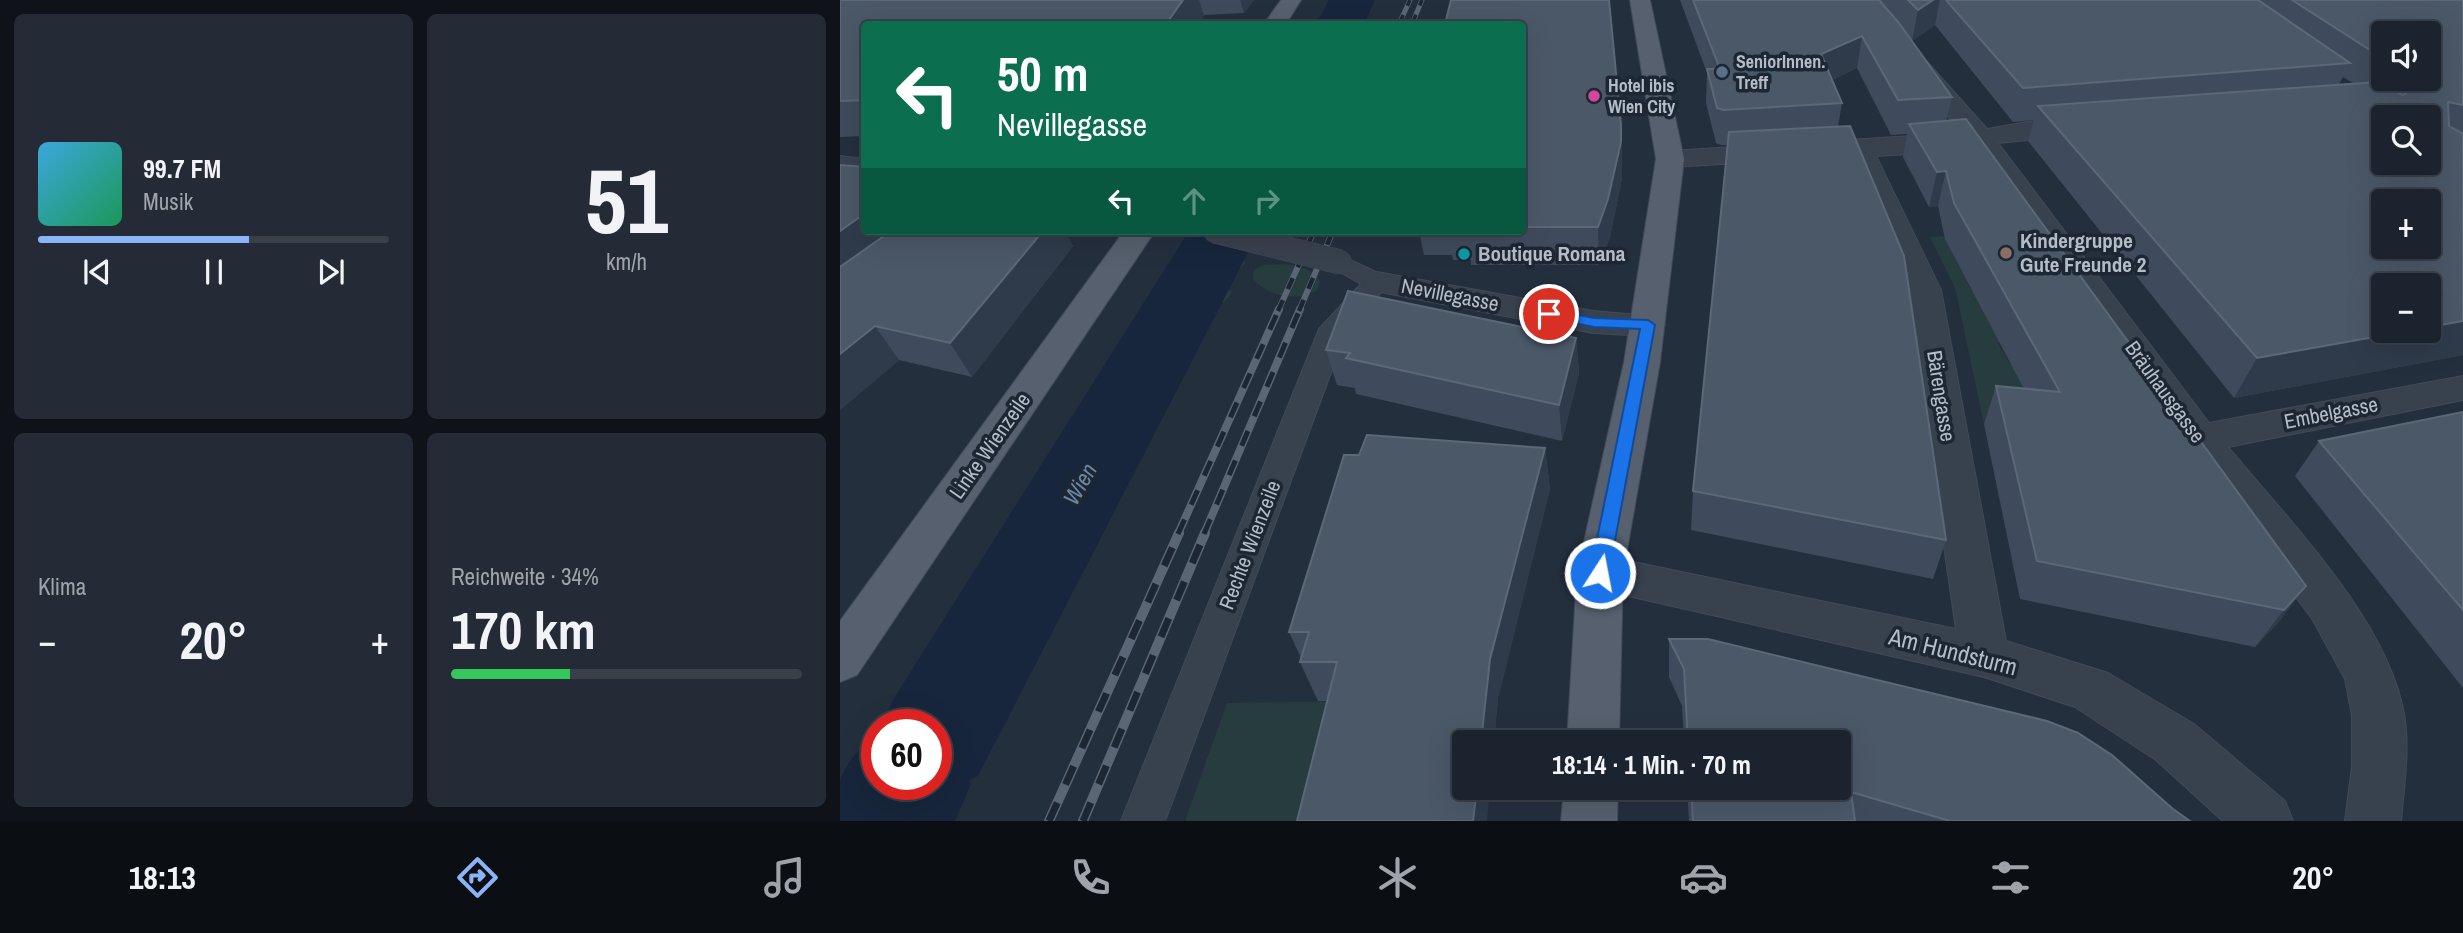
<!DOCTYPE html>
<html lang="de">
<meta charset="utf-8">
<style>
:root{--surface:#1b232e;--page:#242b36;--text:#f1f3f6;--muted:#a0a4aa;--line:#39404a;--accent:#8ab4f8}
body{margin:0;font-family:"Archivo Narrow",sans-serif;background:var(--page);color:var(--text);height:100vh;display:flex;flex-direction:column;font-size:26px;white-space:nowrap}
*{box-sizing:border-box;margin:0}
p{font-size:23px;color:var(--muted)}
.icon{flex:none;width:38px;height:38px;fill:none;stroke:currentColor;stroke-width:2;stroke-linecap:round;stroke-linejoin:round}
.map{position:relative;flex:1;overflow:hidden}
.drawer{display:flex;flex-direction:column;gap:14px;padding:14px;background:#0f1319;width:840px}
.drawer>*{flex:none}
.banner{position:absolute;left:21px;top:21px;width:665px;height:214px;border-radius:7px;box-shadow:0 7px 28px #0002,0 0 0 2px var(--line);background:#0b6e4f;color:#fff;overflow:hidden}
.buttons{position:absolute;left:1531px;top:21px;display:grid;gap:14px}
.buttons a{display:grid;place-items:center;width:70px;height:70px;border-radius:7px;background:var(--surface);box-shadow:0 7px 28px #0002,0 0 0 2px var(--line);font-size:35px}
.speed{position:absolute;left:21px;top:709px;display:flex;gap:14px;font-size:35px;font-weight:700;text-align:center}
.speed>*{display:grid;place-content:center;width:91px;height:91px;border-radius:50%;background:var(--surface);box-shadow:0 7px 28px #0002,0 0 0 2px var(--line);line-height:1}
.speed .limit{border:10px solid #d22;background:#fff;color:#111}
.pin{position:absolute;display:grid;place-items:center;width:60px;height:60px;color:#fff;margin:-30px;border:4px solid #fff;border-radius:50%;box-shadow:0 2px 7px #0007}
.me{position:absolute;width:77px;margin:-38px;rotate:11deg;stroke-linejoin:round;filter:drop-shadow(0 0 5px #0008)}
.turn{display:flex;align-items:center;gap:24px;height:147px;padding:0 21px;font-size:32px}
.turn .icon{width:91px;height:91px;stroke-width:2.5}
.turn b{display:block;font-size:49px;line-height:60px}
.lanes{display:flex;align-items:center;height:66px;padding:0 21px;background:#0003;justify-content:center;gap:35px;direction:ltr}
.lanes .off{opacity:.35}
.big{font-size:52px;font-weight:700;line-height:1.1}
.drawer .widget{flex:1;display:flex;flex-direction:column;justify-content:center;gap:10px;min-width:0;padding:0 24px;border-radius:10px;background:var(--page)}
.drawer .dial{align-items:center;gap:0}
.dial b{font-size:91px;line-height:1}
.song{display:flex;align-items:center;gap:21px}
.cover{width:84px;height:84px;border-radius:10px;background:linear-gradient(135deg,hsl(200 70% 55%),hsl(150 70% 35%))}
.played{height:7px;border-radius:4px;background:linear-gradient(90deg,var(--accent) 60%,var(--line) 60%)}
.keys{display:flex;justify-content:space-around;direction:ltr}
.heat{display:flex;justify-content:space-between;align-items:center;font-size:38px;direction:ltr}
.charge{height:10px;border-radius:5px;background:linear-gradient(90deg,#34c759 34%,var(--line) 0)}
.drawer .tiles{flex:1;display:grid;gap:14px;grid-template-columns:repeat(2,1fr)}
.trip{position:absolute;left:612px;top:730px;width:399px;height:70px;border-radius:7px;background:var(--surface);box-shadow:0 7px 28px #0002,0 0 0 2px var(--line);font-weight:700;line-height:70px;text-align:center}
.tab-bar{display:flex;height:112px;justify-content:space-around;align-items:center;background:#0b0e12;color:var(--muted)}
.tab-bar .icon{width:49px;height:49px}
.tab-bar .on{color:var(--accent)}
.tab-bar b{font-size:32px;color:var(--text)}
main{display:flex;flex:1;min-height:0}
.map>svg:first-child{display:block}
.green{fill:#263c3f}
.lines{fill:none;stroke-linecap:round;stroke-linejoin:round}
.river{fill:#17263c;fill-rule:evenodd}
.pedestrian-casing{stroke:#414a57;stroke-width:2}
.minor-casing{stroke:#414a57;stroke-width:2}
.primary-casing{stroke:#414a57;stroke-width:2}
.pedestrian{fill:#38414e;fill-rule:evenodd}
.minor{fill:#38414e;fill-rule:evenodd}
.primary{fill:#56606e;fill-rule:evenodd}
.rail-far3-casing{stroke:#5a6575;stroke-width:5}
.rail-far2-casing{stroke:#5a6575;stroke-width:6}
.rail-far1-casing{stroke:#5a6575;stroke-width:8}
.rail-casing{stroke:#5a6575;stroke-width:10}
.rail-far3{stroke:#1d2633;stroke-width:3.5;stroke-dasharray:10;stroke-linecap:butt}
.rail-far2{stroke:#1d2633;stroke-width:4.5;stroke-dasharray:12;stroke-linecap:butt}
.rail-far1{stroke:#1d2633;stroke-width:5;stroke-dasharray:16;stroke-linecap:butt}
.rail{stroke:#1d2633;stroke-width:7;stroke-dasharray:20;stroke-linecap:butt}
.pedestrian-bridge-casing{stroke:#414a57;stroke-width:25;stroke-linecap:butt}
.pedestrian-bridge{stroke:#38414e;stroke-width:24}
.wall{fill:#3f4b5c;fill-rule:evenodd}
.shaded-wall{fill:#2f3b4b}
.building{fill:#4b5868;stroke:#5c6777;stroke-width:2;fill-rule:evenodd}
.route{fill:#1a73e8;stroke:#114b97;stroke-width:2}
.service-dot{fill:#5c6f8a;stroke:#1d2633;stroke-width:2.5}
.hotel-dot{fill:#d1479c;stroke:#1d2633;stroke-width:2.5}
.education-dot{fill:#8d6e63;stroke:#1d2633;stroke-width:2.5}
.culture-dot{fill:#0f9aa8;stroke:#1d2633;stroke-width:2.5}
.labels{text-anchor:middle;stroke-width:7;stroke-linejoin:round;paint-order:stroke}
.far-poi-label{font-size:18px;font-weight:bold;fill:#b4bcc9;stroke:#1d2633;text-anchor:start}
.poi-label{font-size:21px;font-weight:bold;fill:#b4bcc9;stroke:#1d2633;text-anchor:start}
.street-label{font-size:21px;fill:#b4bcc9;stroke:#1d2633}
.water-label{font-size:23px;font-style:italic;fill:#6d86a8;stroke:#1d2633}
.near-street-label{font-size:24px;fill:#b4bcc9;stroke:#1d2633}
</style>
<main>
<section class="drawer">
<div class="tiles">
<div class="widget">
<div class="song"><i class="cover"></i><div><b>99.7 FM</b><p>Musik</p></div></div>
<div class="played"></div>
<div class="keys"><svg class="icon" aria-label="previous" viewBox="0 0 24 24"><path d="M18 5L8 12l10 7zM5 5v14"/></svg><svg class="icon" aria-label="pause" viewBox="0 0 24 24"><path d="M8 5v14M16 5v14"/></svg><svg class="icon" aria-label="next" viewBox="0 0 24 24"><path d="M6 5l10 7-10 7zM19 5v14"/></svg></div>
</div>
<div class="widget dial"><b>51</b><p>km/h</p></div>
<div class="widget"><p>Klima</p>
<div class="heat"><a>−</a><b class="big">20°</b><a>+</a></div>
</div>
<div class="widget"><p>Reichweite · 34%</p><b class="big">170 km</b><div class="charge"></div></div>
</div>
</section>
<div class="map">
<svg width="1623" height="821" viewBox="0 0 1623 821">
<rect width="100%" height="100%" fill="#242f3e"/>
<g class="green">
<path d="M1104 236 1131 289H1135L1166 342 1158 343 1169 363H1179L1217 431 1144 424 1115 288 1090 237Z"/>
<path d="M374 243 389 246 404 256 405 264C390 280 346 276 338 254 348 242 360 242 374 243Z"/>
<path d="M446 264C459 266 473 269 480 282L477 290C457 303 428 296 413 279L414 270 422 265Z"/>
<path d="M355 280 374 283 391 291V294C380 315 324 313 309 297 312 279 340 280 355 280Z"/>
<path d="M513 701 485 821H345L387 703Z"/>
</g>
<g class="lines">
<g class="river">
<path d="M489 0H535L524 24H476Z"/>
<path d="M349 231H419L138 776 129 780 131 784 115 821H0C0 809 0 794 0 782 4 764 23 744 37 736V784H96V724H42L54 698Z"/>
</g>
<defs>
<path id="pedestrian" d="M500 255 546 277 550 282 506 332 325 821H281L479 329 521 284 491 267 488 262 491 257Z"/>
<g id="minor">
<path d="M1011 0H1032L1147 129C1178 124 1223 113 1252 120L1256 126 1252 132 1243 134 1158 143 1369 423 1623 376V400L1388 447C1448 520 1547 619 1564 714 1570 749 1564 786 1561 821H1505L1512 767V715L1505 679 1473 620 1345 449 1134 147 1103 152 1036 156 1101 290 1166 641 1268 673 1354 724 1445 801 1453 821H1383L1316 760 1235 707 1144 677 744 586 737 573 744 560 760 555 1116 629 1067 290 1009 157 830 167 820 165 816 159 820 153 830 151 1122 133Z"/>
<path d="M0 156 24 159V175L0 172Z"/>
<path d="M537 272 753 311 820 317 825 325 820 333 808 336 753 333 525 289 521 282 525 275Z"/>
</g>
<g id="primary">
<path d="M441 0H461L446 24H424Z"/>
<path d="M790 0H810L844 159 820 362 783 573 779 742H727L737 573 784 362 816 159Z"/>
<path d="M284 231H315L17 675 0 682V621Z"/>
<path d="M724 788H778L777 821H721Z"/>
</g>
</defs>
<use href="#pedestrian" class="pedestrian-casing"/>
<use href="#minor" class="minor-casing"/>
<use href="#primary" class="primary-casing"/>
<use href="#pedestrian" class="pedestrian"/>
<use href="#minor" class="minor"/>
<use href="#primary" class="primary"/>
<defs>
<g id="rail-far3">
<path d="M559 24 570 0"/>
<path d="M572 24 582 0"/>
</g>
<g id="rail-far2">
<path d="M438 311 474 231"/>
<path d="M459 311 493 231"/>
</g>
<g id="rail-far1">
<path d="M338 534 439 309"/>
<path d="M364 534 460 309"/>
</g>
<g id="rail">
<path d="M209 821 339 533"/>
<path d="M243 821 365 533"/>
</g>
</defs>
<use href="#rail-far3" class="rail-far3-casing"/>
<use href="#rail-far2" class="rail-far2-casing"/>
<use href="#rail-far1" class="rail-far1-casing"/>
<use href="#rail" class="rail-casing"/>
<use href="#rail-far3" class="rail-far3"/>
<use href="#rail-far2" class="rail-far2"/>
<use href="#rail-far1" class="rail-far1"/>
<use href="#rail" class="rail"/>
<defs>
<path id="pedestrian-bridge" d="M375 231 500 262"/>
</defs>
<use href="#pedestrian-bridge" class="pedestrian-bridge-casing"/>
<use href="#pedestrian-bridge" class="pedestrian-bridge"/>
</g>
<g class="wall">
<path d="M0 0H414L404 13 364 15 358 24H24V136L0 137Z"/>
<path d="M840 0H1623V355L1394 398 1188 141 1194 120 1173 122 1095 25 1072 41 1112 97 1106 121 1466 586 1437 624 1415 647 1180 599 1144 424 1156 386 1184 389 1105 239 1098 206 1089 207 1063 157 1067 134 1051 135 1017 68 992 80 1002 103 998 126 1106 540 1093 579 851 530 853 491 888 145H881L876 143 866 103 867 73ZM1544 33 1589 79H1544ZM1503 77 1513 83 1499 84Z"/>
<path d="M682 24 781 125 782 178 770 237 759 265H631V260H613L612 255H584L579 231H682Z"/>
<path d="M0 165 24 231 233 246 132 377 59 360 0 410Z"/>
<path d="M736 338 739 373 722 441 516 394 515 388 497 385 486 350Z"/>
<path d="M1623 412V688L1455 476 1479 441Z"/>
<path d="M705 448 710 489 658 698 654 742H625L487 701H478L460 662 461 658 449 632Z"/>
<path d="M829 639 1333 809 1350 821H849L847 788H999V742H844L842 706 829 677Z"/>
</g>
<g class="shaded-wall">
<path d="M343 0H359L364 15 358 24H326Z"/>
<path d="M400 0H414L404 13Z"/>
<path d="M1093 0H1100L1095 25 1072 41 1078 10Z"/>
<path d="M1022 36 1017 68 977 87 981 54Z"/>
<path d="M781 125 782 178 770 237 759 265 758 227Z"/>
<path d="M1106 171 1098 206 1089 207 1097 172Z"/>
<path d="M24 214V231H67L0 280V231Z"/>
<path d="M203 231H226L233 246 132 377 110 343Z"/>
<path d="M1623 321V355L1394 398 1417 358 1568 331H1589V327Z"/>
<path d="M35 326 59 360 0 410V354Z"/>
<path d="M736 338 739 373 722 441 719 405Z"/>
<path d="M705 448 710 489 658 698 654 742H641L650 659Z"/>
<path d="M1466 586 1437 624 1415 647 1444 610Z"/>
<path d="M637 788H650L647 821H633Z"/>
</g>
<g class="building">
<path d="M0 0H343L326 24H24V100L0 101Z"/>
<path d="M611 0H769L781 125V142L768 199 758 227H682V24H605Z"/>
<path d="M853 0H1039L1059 23 1112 97 1058 100 1022 36 981 54 1002 103 883 110 877 108 867 69H880Z"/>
<path d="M1068 0H1093L1078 10Z"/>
<path d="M1106 0H1418L1510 63 1183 88Z"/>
<path d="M1452 0H1623V105L1608 102 1609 126 1623 134V321L1589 327V285H1544V331H1568L1417 358 1198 106 1538 82 1563 95 1566 93V85H1575L1577 81 1574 79H1589V33H1544V59ZM1544 117H1589V163H1544ZM1544 201H1589V247H1544Z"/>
<path d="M1126 119 1466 586 1444 610 1197 561 1156 386 1220 392 1114 203 1106 171 1097 172 1069 124Z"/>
<path d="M1010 126 1064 256 1106 540 853 491 889 132Z"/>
<path d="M0 165 24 167V214L0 231Z"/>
<path d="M51 231H203L110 343 35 326 0 354V267Z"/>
<path d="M508 291 736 338 719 405 506 358 510 353 486 350Z"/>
<path d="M1623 412V610L1479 441Z"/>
<path d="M527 435 705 448 650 659 641 742H625V788H637L633 821H457L497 662H460L469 632H449L504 455H519Z"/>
<path d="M829 639H868L1207 721 1238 733 1272 755 1333 809 1350 821H1110L1011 792 1015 821H853L851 788H999V742H848L844 669Z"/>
</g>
<path class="route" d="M709 309 754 318 808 320 815 325 769 573 767 578 760 580 753 578 750 573 800 329 754 327 704 317V311Z"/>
<circle class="service-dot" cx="882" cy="72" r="7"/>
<circle class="hotel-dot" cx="754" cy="96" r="7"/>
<circle class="education-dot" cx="1166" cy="253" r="7"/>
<circle class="culture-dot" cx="624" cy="254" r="7"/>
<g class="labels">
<g class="far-poi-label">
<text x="896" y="68">SeniorInnen.<tspan x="896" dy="21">Treff</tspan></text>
<text x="768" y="92">Hotel ibis<tspan x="768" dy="21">Wien City</tspan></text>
</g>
<g class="poi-label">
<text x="1180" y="248">Kindergruppe<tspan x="1180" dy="24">Gute Freunde 2</tspan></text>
<text x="638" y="261">Boutique Romana</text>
</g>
<g class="street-label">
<text transform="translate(610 295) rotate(11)" y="7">Nevillegasse</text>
<text transform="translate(1325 392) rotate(54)" y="7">Bräuhausgasse</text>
<text transform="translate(1101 396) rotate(81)" y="7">Bärengasse</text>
<text transform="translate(1491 413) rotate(-11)" y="7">Embelgasse</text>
<text transform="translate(150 446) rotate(-55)" y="7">Linke Wienzeile</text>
<text transform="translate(410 545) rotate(-69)" y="7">Rechte Wienzeile</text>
</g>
<g class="water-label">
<text transform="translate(240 484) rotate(-60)" y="8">Wien</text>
</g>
<g class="near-street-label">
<text transform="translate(1113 652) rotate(14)" y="8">Am Hundsturm</text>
</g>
</g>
</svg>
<div class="buttons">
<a><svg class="icon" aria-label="sound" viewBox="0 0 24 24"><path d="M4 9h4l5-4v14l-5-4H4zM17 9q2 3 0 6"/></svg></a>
<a><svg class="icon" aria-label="search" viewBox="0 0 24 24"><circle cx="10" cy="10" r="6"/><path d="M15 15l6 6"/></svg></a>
<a>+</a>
<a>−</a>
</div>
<div class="speed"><div class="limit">60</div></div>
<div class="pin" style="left:709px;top:314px;background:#d93025"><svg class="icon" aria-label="arrive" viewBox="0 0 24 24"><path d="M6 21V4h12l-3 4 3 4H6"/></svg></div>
<svg class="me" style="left:760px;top:573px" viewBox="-20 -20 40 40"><circle r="17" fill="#1a73e8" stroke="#fff" stroke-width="3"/><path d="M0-11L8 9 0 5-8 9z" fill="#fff"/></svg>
<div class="trip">18:14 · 1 Min. · 70 m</div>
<div class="banner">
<div class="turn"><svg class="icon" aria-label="left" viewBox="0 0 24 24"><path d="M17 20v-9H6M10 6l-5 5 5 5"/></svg><div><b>50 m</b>Nevillegasse</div></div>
<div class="lanes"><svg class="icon" aria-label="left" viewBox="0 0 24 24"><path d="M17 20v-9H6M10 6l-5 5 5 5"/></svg><svg class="icon off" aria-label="ahead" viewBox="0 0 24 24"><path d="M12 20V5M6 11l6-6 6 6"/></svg><svg class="icon off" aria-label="right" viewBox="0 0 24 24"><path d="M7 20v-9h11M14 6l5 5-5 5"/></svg></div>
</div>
</div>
</main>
<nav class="tab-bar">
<b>18:13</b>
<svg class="icon on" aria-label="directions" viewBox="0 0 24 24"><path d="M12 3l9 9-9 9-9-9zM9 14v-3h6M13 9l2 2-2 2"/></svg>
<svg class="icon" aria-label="music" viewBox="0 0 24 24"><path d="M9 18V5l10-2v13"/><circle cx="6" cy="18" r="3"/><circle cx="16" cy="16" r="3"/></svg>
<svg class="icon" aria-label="phone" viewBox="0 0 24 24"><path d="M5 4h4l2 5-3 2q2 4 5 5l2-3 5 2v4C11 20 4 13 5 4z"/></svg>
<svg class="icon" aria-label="climate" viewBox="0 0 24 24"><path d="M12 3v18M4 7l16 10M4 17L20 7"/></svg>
<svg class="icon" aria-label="car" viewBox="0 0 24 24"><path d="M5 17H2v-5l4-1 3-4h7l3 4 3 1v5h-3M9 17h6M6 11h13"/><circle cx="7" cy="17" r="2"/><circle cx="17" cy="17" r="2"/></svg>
<svg class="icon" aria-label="filters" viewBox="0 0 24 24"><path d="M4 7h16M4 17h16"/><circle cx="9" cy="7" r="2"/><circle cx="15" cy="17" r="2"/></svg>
<b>20°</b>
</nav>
